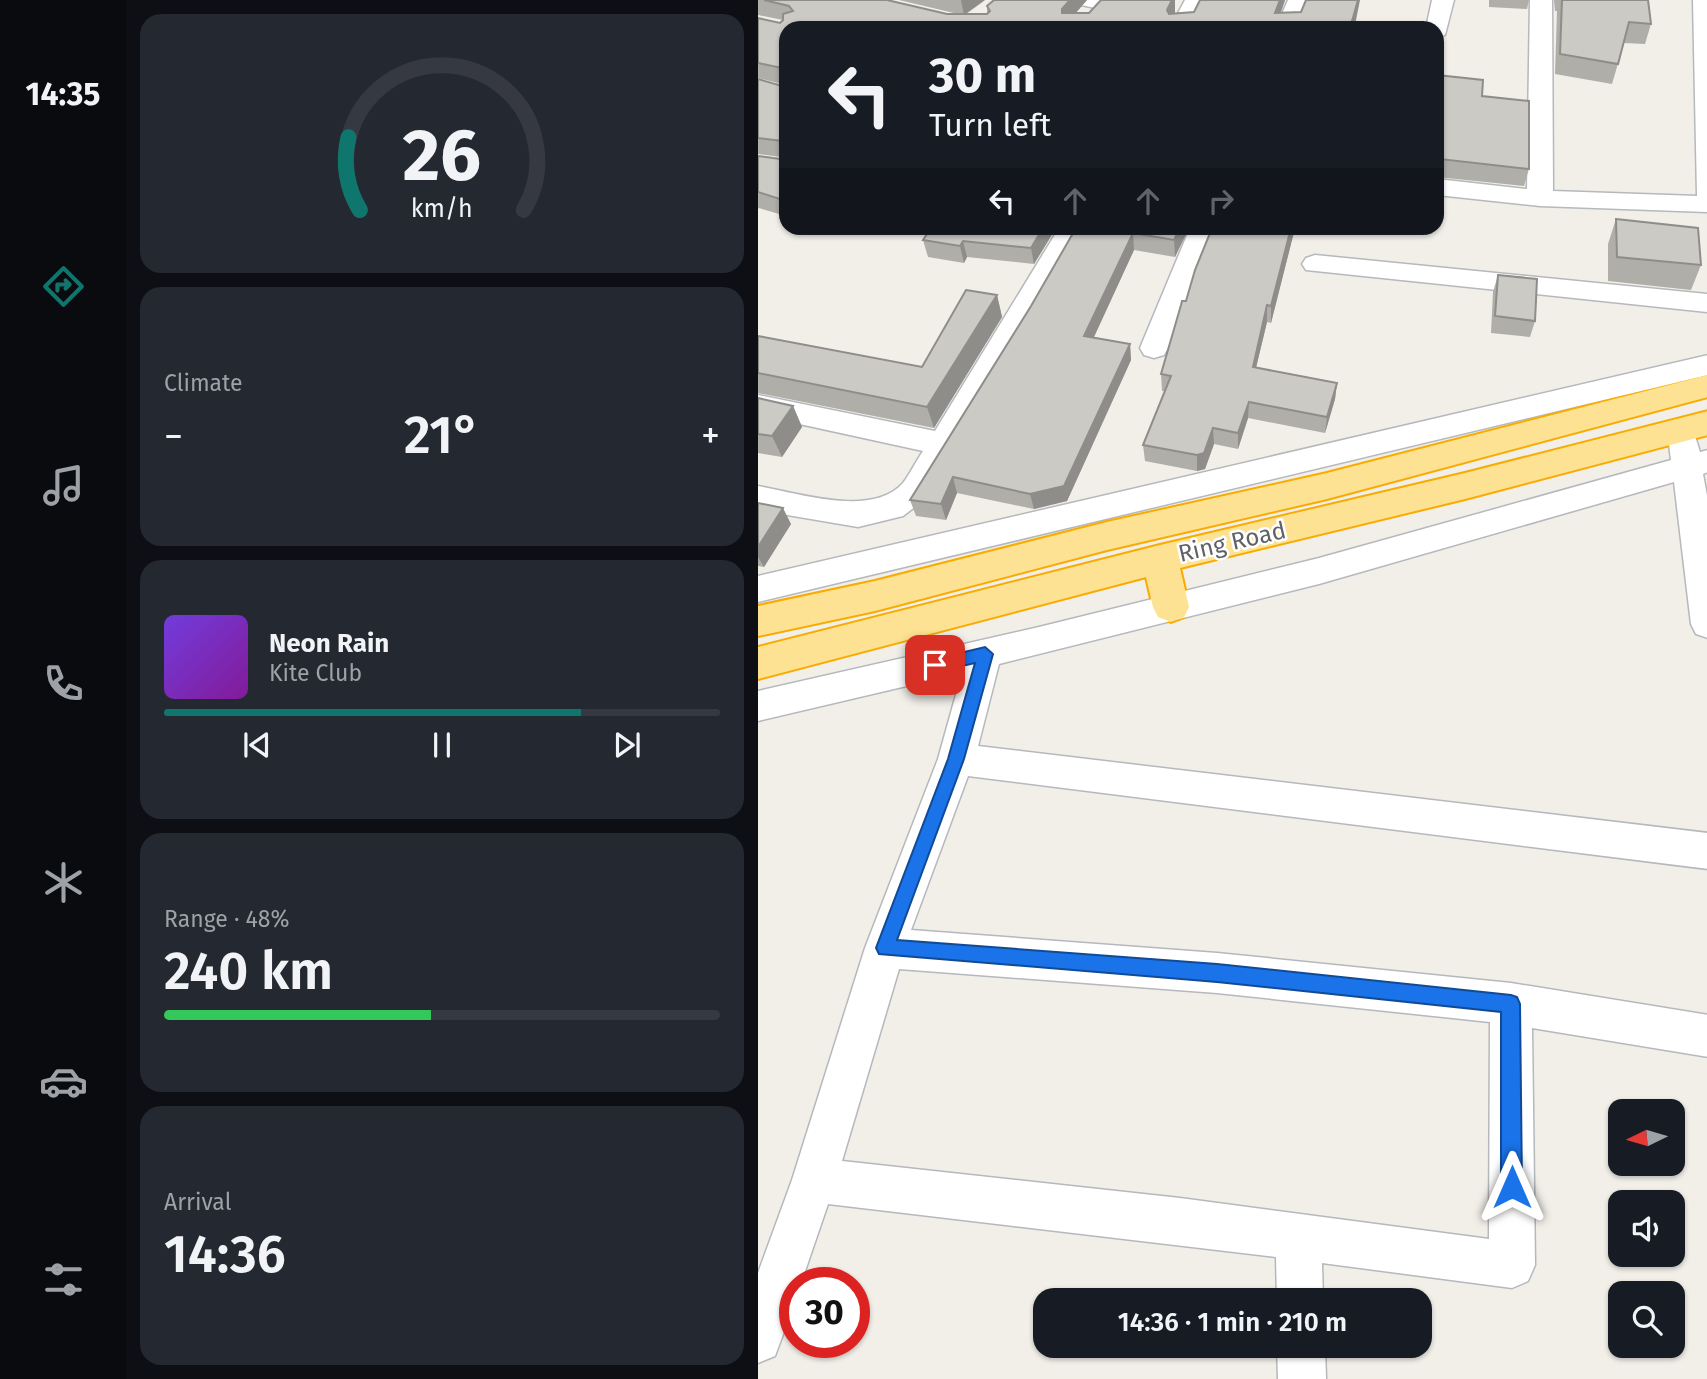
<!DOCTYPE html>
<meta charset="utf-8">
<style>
:root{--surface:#171b24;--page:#242831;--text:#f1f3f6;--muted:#9ea1a6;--line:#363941;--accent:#0f766e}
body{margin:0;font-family:"Fira Sans",sans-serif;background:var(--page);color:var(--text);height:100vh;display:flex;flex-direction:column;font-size:26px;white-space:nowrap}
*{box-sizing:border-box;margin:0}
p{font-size:23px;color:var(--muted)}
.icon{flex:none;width:38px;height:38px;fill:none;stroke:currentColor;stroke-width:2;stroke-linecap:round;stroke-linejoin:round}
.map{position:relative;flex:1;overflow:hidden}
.side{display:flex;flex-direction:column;gap:14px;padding:14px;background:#0d0f14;width:632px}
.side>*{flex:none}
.hud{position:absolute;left:21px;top:21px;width:665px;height:214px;border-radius:21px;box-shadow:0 2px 5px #0004;background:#171b24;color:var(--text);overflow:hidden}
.needle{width:46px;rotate:265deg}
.fabs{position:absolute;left:850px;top:1099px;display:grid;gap:14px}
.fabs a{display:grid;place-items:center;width:77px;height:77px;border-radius:14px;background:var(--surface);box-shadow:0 2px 5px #0004;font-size:35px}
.speed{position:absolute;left:21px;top:1267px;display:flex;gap:14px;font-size:35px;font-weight:700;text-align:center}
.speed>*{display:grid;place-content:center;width:91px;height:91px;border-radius:50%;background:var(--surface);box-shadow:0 2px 5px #0004;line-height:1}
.speed .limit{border:10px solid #d22;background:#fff;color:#111}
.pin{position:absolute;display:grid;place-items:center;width:60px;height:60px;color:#fff;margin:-30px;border-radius:14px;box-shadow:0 4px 10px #0006}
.me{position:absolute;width:77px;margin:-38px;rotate:0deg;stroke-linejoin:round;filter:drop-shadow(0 0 5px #0008)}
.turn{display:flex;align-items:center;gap:24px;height:147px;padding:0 35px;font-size:32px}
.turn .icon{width:91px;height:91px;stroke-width:2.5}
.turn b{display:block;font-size:49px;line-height:60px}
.lanes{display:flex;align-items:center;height:66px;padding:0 35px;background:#0003;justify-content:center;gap:35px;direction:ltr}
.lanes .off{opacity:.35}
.big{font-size:52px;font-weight:600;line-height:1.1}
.side .tile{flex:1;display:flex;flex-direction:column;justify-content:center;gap:10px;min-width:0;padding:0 24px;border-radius:21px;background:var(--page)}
.side .dial{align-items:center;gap:0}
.dial svg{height:182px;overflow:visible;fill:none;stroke:var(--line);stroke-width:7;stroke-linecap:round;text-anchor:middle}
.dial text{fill:var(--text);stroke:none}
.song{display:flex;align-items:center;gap:21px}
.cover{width:84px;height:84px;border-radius:10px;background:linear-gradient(135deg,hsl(260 70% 55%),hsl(290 70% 35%))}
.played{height:7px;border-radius:4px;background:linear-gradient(90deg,var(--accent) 75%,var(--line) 75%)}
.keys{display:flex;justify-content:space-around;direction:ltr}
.heat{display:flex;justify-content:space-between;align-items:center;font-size:38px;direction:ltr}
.charge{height:10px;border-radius:5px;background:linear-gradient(90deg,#34c759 48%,var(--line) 0)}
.trip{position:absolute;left:275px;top:1288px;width:399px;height:70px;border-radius:21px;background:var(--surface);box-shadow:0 2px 5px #0004;font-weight:600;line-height:70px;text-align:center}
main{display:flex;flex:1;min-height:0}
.tab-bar{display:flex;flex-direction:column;width:126px;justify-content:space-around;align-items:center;background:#090b0e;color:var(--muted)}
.tab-bar .icon{width:49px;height:49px}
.tab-bar .selected{color:var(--accent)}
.tab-bar b{font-size:32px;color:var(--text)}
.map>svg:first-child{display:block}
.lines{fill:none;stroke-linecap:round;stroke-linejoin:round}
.minor-casing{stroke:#b5b8bc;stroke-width:3}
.highway-casing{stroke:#f9ab00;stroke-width:4}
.minor{fill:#fff;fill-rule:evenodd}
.highway{fill:#fde293;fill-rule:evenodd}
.wall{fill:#afaea9}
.shaded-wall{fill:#8f8d8a}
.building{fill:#cccac5;stroke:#8f8d8a;stroke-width:2}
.route{fill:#1a73e8;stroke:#114b97;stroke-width:2}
.labels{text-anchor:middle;stroke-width:5;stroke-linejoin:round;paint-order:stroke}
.street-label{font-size:24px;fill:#5f6368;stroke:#fff}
</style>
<main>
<nav class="tab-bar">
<b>14:35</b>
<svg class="icon selected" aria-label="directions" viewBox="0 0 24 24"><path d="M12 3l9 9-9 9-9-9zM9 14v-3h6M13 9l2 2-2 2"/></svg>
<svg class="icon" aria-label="music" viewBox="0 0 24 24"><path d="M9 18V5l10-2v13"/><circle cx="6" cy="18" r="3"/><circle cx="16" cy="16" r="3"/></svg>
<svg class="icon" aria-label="phone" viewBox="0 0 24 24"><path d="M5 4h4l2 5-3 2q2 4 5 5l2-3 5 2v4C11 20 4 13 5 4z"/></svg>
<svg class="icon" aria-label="climate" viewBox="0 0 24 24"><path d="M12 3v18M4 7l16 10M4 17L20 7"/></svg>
<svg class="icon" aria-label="car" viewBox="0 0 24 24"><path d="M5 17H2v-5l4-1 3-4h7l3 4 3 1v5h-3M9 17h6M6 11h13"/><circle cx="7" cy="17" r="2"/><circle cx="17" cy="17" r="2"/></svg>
<svg class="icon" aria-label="filters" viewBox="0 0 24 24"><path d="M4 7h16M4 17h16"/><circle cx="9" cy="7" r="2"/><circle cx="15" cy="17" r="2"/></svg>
</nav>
<section class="side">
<div class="tile dial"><svg viewBox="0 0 100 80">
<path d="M14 69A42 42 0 1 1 86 69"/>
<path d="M14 69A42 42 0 0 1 9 37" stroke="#0f766e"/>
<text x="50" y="56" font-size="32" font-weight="700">26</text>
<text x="50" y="72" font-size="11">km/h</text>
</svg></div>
<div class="tile"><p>Climate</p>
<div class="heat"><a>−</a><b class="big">21°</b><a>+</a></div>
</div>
<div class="tile">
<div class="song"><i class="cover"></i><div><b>Neon Rain</b><p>Kite Club</p></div></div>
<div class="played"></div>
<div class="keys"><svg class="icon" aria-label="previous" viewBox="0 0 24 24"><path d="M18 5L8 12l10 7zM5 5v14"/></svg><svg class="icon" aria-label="pause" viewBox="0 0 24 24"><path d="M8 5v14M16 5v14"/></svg><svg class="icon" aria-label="next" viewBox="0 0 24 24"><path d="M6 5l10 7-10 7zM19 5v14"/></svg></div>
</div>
<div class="tile"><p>Range · 48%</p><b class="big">240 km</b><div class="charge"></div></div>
<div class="tile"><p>Arrival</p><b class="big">14:36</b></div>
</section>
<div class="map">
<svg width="950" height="1379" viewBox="0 0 950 1379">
<rect width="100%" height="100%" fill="#f1efe8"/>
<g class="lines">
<defs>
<g id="minor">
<path d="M320 0H351L353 3 350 8 342 9 323 5Z"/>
<path d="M427 0H449L434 28H412Z"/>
<path d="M530 0H552L540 28H518Z"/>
<path d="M674 0H696L687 35 679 37V28H668Z"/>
<path d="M772 0H794L795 191 939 196 935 0H950V212L782 206 679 195V179L769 189Z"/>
<path d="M301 228H327L166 500 145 516 100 527 0 510V486C40 493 114 518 145 483 152 474 158 461 165 451L0 415V395L177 431Z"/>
<path d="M432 228H458L410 348 406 355 396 358 386 355 382 348Z"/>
<path d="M557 255 950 294V312L548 270 544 264 548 258Z"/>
<path d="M950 355V375L0 602V576Z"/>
<path d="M926 433 937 436 942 452 950 450V472L945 474 950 501V638L938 634 933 624 916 482 561 584 241 664 220 746 950 833V869L210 776 153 930 459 953 753 983 950 1015V1057L774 1028 777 1265 770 1281 754 1288 564 1263 565 1300H519L518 1257 70 1204 43 1283H37V1302L17 1356 0 1363V1273L34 1180 107 948 180 759 204 673 0 721V691L281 627 561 558 913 460 911 444 915 436ZM141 969 459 993 732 1022 731 1239 422 1198 84 1161Z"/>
<path d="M519 1346H567L568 1379H520Z"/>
</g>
<g id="highway">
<path d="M950 375V397L569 499 349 550 117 611 0 636V606L117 581 349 522 569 473Z"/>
<path d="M950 411V435L707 499 422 568 431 607 426 617 413 622 400 617 395 607 388 577 0 679V647L402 545 707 473Z"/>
</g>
</defs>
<use href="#minor" class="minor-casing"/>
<use href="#highway" class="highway-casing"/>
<use href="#minor" class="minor"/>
<use href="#highway" class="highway"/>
</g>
<g class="wall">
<path d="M0 0H129L189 14H200L141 0H227L208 14H229V6L236 0H329L318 13H417L436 12 442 0H527L523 13 597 25 28 28V216L1 208 0 209V156L23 159V157L0 154V79L24 86V84L0 78V18L22 23 25 20 0 15Z"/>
<path d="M731 0H771L769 9 731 7Z"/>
<path d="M796 0H890L893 24 887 44 866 43 854 84 797 74 799 11H797Z"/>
<path d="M679 75 724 96 771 169 766 186 679 177Z"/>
<path d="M858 219 943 265 933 290 850 281V244Z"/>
<path d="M298 228 276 264 209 257 206 263 170 257 165 240Z"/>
<path d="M318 228H431L417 257 376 250 336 337 372 344 373 360 309 501 276 509 199 493 188 520 158 516 152 500 273 306Z"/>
<path d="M454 228H537L513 323 509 322 498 368 579 383 577 399 567 433 490 418 480 449 456 444 447 469 439 471 387 461 385 445 407 391H404L403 374Z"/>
<path d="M740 275 777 321 772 337 733 333 735 292Z"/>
<path d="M239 295 244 317 176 428 0 393V336L164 367Z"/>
<path d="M0 398 35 406 44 427 24 457 0 453Z"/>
<path d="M0 503 33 524 6 567 0 566Z"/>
</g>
<g class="shaded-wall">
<path d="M203 0H227L206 15Z"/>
<path d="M312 0H329L306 26 304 9Z"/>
<path d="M414 0H417V13L410 27 409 10Z"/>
<path d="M522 0H527L517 28V13Z"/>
<path d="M600 0H602L597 25 596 28H592Z"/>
<path d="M682 159 679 177V163Z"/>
<path d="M285 228H298L276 264 273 248Z"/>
<path d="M422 228H431L417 257 416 240Z"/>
<path d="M533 228H537L513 323V306Z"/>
<path d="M375 233 376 250 329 352 326 336Z"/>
<path d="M205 241 209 257 206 263 202 246Z"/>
<path d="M239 295 244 317 176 428 169 407Z"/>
<path d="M509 305V322L494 384 495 367Z"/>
<path d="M372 344 373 360 309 501 276 509 272 494Z"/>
<path d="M579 383 577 399 567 433 569 417Z"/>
<path d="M491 402 490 418 480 449V433Z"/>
<path d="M35 406 44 427 24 457 14 436Z"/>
<path d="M455 428 456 444 447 469 439 471V455Z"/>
<path d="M195 477 199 493 188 520 183 504Z"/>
<path d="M25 508 33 524 6 567 0 557V547Z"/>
</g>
<g class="building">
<path d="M6 0H129L189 14H229L232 11 229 6 236 0H312L304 9V13H331L343 0H414L409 10 411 14 436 12 442 0H522L517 13 543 12 548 0H600L592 28H28V201L0 192V156L23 159 24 141 0 138V79L24 86V68L0 63V18L22 23 25 20V14L35 11 31 6Z"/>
<path d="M804 0H890L893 24 871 22 860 64 802 54Z"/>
<path d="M679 75 725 80 724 96 771 101V169L682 159 679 163Z"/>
<path d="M858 219 940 228 943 265 859 257Z"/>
<path d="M173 228H285L273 248 205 241 202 246 165 240Z"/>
<path d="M318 228H422L416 240 375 233 326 336 372 344 306 486 272 494 195 477 183 504 152 500 273 306Z"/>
<path d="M454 228H533L513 306 509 305 495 367 579 383 569 417 491 402 480 433 455 428 446 453 439 455 385 445 413 376 403 374 423 305 424 301H428L437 270Z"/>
<path d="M740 275 779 279 777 321 737 316Z"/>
<path d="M208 290 239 295 169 407 0 373V336L164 367Z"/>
<path d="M0 398 35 406 14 436 0 434Z"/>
<path d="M0 503 25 508 0 547Z"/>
</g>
<path class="route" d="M227 647 235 654 206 759 139 940 459 964 753 995 759 997 762 1004 764 1187 761 1194 754 1197 746 1194 743 1187V1012L459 982 121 954 118 948 190 759 217 663 177 672 169 665 177 659Z"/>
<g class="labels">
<g class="street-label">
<text transform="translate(474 542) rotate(-13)" y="8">Ring Road</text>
</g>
</g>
</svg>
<div class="fabs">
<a><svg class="needle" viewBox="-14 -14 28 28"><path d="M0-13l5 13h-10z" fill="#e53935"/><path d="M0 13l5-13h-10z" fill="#9ea1a6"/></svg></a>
<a><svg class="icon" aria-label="sound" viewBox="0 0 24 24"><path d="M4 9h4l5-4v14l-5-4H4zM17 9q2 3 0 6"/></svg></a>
<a><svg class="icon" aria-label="search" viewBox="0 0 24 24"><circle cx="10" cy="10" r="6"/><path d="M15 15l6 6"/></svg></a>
</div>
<div class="speed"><div class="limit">30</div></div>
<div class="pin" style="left:177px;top:665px;background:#d93025"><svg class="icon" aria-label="arrive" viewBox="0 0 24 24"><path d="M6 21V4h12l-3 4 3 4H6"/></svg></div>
<svg class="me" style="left:754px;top:1187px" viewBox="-20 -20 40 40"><path d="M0-17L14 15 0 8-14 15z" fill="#1a73e8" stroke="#fff" stroke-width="4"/></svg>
<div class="trip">14:36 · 1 min · 210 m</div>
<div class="hud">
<div class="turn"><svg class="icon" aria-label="left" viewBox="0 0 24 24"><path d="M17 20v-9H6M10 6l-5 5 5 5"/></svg><div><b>30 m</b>Turn left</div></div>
<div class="lanes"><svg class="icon" aria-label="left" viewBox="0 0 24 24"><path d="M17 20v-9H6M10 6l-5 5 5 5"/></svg><svg class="icon off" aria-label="ahead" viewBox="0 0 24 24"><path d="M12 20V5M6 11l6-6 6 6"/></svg><svg class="icon off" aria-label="ahead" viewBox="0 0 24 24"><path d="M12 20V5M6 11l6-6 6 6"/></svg><svg class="icon off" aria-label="right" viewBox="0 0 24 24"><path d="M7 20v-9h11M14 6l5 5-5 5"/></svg></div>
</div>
</div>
</main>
